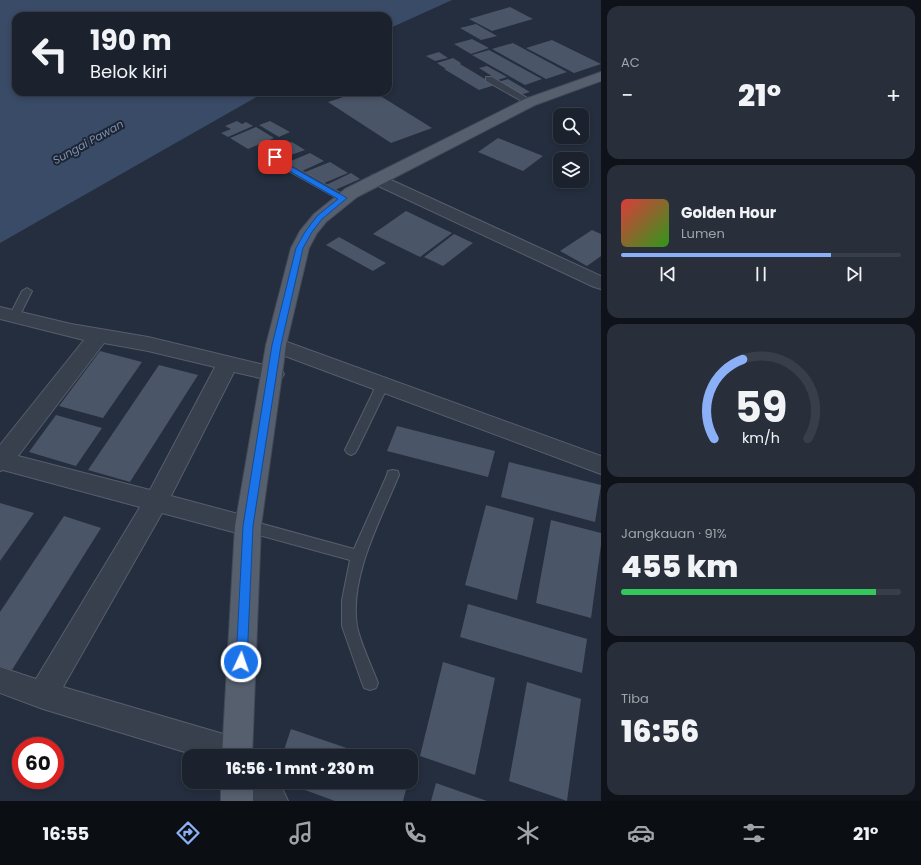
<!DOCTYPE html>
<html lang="id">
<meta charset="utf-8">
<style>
:root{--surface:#1b222e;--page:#282f3a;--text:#f1f3f6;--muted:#a0a4aa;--line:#393f4a;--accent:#8bb0f7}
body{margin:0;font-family:Poppins,sans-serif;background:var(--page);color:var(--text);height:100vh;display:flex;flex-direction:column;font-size:15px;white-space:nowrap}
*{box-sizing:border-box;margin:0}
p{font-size:13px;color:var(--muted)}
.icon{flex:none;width:22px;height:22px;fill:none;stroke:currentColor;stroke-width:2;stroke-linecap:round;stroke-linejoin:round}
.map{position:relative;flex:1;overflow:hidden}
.panel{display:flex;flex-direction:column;gap:6px;padding:6px;background:#0f1319;width:320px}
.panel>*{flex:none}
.guide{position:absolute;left:12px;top:12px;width:380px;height:84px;border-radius:12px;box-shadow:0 2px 6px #0003,0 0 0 1px var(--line);background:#1b222e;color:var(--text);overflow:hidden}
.buttons{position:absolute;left:553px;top:108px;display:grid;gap:8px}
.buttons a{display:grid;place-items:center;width:36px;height:36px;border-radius:8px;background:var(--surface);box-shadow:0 2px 6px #0003,0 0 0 1px var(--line);font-size:20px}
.speed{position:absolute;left:12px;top:737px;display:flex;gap:8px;font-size:20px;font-weight:700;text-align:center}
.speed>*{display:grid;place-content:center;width:52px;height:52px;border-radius:50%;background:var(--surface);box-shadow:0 2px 6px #0003,0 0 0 1px var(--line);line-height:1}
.speed .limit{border:6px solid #d22;background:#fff;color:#111}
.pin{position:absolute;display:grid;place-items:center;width:34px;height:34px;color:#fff;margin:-17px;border-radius:8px;box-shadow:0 2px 6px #0006}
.me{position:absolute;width:44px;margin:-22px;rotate:3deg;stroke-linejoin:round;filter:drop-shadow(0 0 3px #0008)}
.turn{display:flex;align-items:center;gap:14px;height:84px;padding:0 12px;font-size:18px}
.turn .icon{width:52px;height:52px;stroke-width:2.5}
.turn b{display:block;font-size:28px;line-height:34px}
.big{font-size:30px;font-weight:800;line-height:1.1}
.panel .widget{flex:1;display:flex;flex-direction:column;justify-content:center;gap:6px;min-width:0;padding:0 14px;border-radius:12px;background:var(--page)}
.panel .dial{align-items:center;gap:0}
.dial svg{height:104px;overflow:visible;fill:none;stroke:var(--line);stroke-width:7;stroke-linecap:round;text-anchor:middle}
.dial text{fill:var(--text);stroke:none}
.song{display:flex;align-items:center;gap:12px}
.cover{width:48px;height:48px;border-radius:6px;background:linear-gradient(135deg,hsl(0 70% 55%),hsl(110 70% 35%))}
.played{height:4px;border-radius:2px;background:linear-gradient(90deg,var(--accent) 75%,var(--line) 75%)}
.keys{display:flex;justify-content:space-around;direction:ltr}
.heat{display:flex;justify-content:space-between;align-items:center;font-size:22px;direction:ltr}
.charge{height:6px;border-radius:3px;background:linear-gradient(90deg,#34c759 91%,var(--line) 0)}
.trip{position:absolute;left:182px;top:749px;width:236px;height:40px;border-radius:12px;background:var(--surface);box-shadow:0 2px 6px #0003,0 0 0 1px var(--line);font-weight:800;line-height:40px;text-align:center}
.tabs{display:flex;height:64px;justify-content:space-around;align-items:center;background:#0b0e12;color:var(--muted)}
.tabs .icon{width:28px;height:28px}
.tabs .selected{color:var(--accent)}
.tabs b{font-size:18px;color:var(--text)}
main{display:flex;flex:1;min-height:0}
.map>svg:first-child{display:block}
.water{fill:#3a4b67}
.building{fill:#4a5567}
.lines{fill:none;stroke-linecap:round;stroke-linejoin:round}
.service-casing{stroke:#565e6c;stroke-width:2}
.minor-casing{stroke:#565e6c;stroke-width:2}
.primary-casing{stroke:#424957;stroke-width:2}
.service{fill:#38404e;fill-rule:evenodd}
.minor{fill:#38404e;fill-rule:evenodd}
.primary{fill:#565f6e;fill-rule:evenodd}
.route{fill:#1a73e8;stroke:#114b97}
.labels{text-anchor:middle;stroke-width:4;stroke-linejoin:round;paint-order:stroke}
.far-water-label{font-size:11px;font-style:italic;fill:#7c90b1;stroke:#1d2533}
</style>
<main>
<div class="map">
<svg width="601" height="801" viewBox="0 0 601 801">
<rect width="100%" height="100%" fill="#242e3e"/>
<path class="water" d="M0 0H452L388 29V16H16V92H265L0 243Z"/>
<g class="building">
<path d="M510 7 533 19 492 31 469 19Z"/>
<path d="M476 24 497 36 481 40 460 28Z"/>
<path d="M472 39 489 48 471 54 454 44Z"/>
<path d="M552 40 601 64 574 73 526 48Z"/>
<path d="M513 43 567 72 546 79 492 49Z"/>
<path d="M489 50 542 79 525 85 472 55Z"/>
<path d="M439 52 448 58 435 61 426 56Z"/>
<path d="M453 58 461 63 460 64 495 85 479 90 444 69H446L437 63Z"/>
<path d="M487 66 507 77 498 80 479 68Z"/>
<path d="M508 79 530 92 520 95 498 82Z"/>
<path d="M359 92H374L432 128 391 143 328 102Z"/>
<path d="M237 121 242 124 246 122 253 126 228 137 221 133 231 129 225 126Z"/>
<path d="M270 121 290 132 279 137 259 125Z"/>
<path d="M256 127 274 138 248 149 230 138Z"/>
<path d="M498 138 543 156 523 171 478 152Z"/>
<path d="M292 142 305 150 291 155 279 146Z"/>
<path d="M310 153 324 161 300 172 286 163Z"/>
<path d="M330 162 348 173 322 184 305 172Z"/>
<path d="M351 173 360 179 335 190 326 185Z"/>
<path d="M406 211 452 233 420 257 373 234Z"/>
<path d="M592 230 601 234V256L587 266 560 251Z"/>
<path d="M454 234 473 243 443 266 424 257Z"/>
<path d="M339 237 386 263 373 271 326 245Z"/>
<path d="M100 351 142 362 103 418 59 406Z"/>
<path d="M159 365 198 375 130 482 88 470Z"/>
<path d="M56 415 102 428 76 466 29 452Z"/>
<path d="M397 426 495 451 488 477 387 451Z"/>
<path d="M509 462 601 485 595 522 501 497Z"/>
<path d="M0 503 34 513 0 561Z"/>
<path d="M486 505 534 518 517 600 465 585Z"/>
<path d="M64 516 101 528 12 670 0 666V612Z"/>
<path d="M551 520 601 533V545L591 618 536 603Z"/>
<path d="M468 604 587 639 582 673 460 637Z"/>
<path d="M443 662 495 678 475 775 420 756Z"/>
<path d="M527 682 581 699 567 801 509 781Z"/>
<path d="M291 729 370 756H282Z"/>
<path d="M283 782H408L403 801H335Z"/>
<path d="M436 783 487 801H431Z"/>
</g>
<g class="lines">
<defs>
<g id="service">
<path d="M486 77H492L534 102 530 104H527L486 81Z"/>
<path d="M275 144 279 147V156L284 161 346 196 348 198 346 200H340L278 165 271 157V147Z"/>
<path d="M27 288 32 291 18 319H10L9 317 22 291Z"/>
<path d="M383 380 387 381 389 384 357 450 355 453 351 455 347 453 345 450 377 384 379 381Z"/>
<path d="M393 470 398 471 399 475C381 519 349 577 357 626 360 642 372 667 378 683L376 688 370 690 364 688 362 683 342 626V600L350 560 248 532 243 530 241 526 243 522 248 520 354 549 387 475 388 471Z"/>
</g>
<g id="minor">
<path d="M378 174 601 276V289L594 287 372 183 370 179 372 175Z"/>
<path d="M0 307 71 324 148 337 273 367 281 369 284 374 281 379 273 381 234 372 171 496 257 519 261 526 257 533 248 536 162 513 63 687 237 738 248 742 252 753 251 756H198L43 709 0 693V667L36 679 140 507 3 470 0 471V445L84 340 0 319ZM104 343 148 351 215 367 150 490 18 456Z"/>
<path d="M276 338 601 456V474L269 350 266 345 269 340Z"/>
<path d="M225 782H262L283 790 288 801H226L221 790Z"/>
</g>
<g id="primary">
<path d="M601 72V81L535 105 357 197 326 222 317 233 309 248 286 345 261 526 252 756H222L235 526 266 345 291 248 300 231 314 214 345 189 525 99Z"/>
<rect x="221" y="782" width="32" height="19"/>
</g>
</defs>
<use href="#service" class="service-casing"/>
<use href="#minor" class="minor-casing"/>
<use href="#primary" class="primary-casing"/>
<use href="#service" class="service"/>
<use href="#minor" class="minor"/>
<use href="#primary" class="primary"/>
</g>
<path class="route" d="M273 156H278L283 162 347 198 322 219 312 232 303 248 281 345 253 526 247 662 246 666 241 668 237 666 236 662 243 526 272 345 296 248 305 232 317 216 338 199 279 165 272 157Z"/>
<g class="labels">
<g class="far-water-label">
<text transform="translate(88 142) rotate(-29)" y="4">Sungai Pawan</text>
</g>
</g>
</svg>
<div class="buttons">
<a><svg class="icon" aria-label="search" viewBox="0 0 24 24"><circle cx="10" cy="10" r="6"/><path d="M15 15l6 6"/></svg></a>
<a><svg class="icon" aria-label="layers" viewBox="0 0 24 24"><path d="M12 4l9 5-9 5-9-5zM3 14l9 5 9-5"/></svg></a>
</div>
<div class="speed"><div class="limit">60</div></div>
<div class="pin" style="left:275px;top:157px;background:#d93025"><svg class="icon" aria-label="arrive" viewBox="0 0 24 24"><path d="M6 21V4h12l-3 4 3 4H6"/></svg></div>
<svg class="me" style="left:241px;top:662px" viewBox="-20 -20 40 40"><circle r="17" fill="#1a73e8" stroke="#fff" stroke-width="3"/><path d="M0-11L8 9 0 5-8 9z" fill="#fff"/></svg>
<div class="trip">16:56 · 1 mnt · 230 m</div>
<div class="guide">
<div class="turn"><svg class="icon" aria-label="left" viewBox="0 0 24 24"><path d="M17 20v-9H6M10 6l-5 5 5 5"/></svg><div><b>190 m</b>Belok kiri</div></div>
</div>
</div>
<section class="panel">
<div class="widget"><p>AC</p>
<div class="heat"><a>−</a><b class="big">21°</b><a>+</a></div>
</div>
<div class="widget">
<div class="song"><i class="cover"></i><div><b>Golden Hour</b><p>Lumen</p></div></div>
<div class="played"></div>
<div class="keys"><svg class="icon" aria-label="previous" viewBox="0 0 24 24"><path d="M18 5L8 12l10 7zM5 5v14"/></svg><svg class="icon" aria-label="pause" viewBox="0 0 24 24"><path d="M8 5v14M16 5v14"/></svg><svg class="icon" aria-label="next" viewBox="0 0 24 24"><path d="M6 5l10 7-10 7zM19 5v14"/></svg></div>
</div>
<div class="widget dial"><svg viewBox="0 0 100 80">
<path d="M14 69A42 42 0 1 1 86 69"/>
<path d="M14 69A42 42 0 0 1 36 8" stroke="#8bb0f7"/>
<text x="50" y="56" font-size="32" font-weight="700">59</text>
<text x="50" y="72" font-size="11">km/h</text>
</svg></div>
<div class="widget"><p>Jangkauan · 91%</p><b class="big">455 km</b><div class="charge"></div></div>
<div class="widget"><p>Tiba</p><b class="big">16:56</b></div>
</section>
</main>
<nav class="tabs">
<b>16:55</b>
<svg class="icon selected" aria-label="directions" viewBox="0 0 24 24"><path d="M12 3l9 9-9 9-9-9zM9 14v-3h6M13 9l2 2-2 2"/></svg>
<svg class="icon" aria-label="music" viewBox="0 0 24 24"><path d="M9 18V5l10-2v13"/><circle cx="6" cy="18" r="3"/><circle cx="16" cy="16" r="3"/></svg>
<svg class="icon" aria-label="phone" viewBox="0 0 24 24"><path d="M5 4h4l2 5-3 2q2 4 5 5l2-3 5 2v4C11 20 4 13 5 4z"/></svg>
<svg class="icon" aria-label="climate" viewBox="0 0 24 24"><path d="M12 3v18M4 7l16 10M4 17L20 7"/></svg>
<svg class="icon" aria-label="car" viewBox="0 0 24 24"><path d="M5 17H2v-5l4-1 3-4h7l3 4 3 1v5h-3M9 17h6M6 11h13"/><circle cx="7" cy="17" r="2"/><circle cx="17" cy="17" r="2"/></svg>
<svg class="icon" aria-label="filters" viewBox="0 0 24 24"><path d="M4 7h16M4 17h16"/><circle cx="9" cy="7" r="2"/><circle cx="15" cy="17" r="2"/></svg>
<b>21°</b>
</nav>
